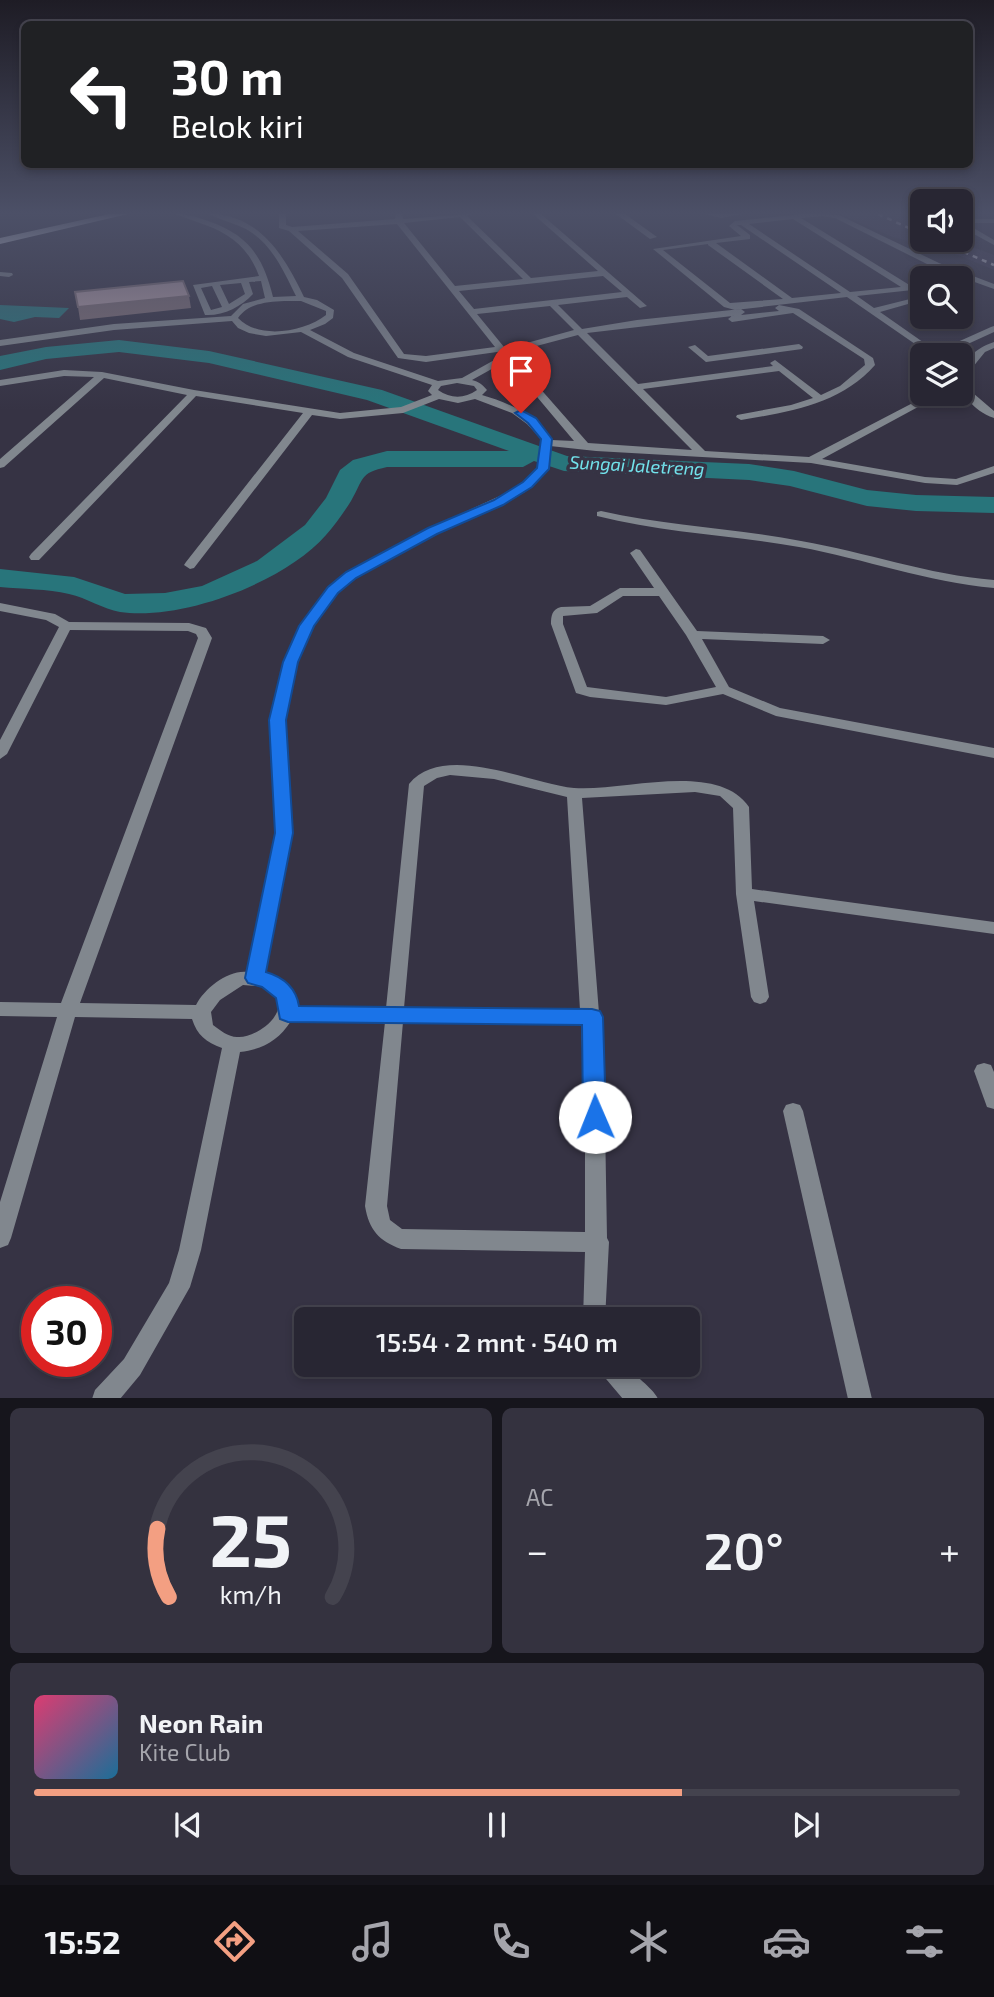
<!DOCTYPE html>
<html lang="id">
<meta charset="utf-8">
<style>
:root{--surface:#282633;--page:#34323f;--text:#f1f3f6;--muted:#a5a5ac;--line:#44434e;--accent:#f39f82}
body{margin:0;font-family:"Exo 2",sans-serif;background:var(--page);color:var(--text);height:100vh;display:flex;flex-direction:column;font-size:26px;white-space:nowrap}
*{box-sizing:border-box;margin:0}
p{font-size:23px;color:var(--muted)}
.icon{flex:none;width:38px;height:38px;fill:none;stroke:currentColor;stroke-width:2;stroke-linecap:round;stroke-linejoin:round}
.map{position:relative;height:1398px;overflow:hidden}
.side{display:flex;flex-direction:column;gap:10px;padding:10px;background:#16151c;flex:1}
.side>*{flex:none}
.hud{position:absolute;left:21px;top:21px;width:952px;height:147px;border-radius:10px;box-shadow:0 4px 10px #0003,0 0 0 2px var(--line);background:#202124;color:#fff;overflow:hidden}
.fabs{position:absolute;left:910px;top:189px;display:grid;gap:14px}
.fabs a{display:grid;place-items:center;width:63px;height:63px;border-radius:10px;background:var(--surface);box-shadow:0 4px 10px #0003,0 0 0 2px var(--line);font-size:35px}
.speed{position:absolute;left:21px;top:1286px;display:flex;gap:14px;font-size:35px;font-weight:700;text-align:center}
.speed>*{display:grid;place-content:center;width:91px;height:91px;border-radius:50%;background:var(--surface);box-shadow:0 4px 10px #0003,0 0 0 2px var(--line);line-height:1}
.speed .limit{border:10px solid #d22;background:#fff;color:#111}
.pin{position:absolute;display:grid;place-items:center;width:60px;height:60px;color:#fff;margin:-72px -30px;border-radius:50% 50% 50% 0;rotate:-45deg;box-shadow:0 0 7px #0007}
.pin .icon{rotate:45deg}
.me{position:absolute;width:77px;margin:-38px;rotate:359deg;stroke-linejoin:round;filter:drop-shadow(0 0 5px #0008)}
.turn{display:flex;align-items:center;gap:24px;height:147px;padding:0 35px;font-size:32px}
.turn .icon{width:91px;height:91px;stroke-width:2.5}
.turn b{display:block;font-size:49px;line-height:60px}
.big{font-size:52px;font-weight:600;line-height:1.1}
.side .widget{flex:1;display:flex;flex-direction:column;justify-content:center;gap:10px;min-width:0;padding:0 24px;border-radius:10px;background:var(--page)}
.side .dial{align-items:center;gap:0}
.dial svg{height:182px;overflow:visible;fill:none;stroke:var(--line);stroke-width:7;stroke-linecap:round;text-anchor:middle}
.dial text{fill:var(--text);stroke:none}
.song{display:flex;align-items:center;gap:21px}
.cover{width:84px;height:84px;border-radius:10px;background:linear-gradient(135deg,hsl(340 70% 55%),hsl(200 70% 35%))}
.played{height:7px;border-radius:4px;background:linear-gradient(90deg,var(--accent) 70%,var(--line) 70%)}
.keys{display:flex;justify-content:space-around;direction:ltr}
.heat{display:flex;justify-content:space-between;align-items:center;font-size:38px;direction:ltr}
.side .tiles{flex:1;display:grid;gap:10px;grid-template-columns:1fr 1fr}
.widget:last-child{grid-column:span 2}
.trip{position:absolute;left:294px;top:1307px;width:406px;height:70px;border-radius:10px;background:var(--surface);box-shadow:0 4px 10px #0003,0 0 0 2px var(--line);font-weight:600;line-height:70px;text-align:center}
.menu{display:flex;height:112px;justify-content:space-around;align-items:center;background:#100f14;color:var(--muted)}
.menu .icon{width:49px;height:49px}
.menu .on{color:var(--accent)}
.menu b{font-size:32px;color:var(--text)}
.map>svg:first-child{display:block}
.built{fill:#403b52}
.water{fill:#28757b}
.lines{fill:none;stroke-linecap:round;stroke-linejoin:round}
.river{fill:#28757b;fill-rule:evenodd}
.street{fill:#81878e;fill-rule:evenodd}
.highway{fill:#f1f7fe;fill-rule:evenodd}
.rail{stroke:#cfcdd8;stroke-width:2.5;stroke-dasharray:5 5;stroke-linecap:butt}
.shaded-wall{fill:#7f6f76}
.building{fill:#b59fa8;stroke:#7f6f76;stroke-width:2}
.route{fill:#1a73e8;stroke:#114b97;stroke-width:2}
.labels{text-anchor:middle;stroke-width:7;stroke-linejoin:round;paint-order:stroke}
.far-water-label{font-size:18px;font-style:italic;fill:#72e3ec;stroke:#363344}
</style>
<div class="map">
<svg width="994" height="1399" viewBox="0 0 994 1399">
<rect width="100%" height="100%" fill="#363344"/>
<path class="built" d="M840 214H894L922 226V240H954L994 255V270L958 255 893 237Z"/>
<path class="water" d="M0 305 69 308 59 318 35 317 14 322 0 319Z"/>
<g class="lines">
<path class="river" d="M119 340 209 351 382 390 567 456 749 464 794 471 867 490 916 495 994 497V513L916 511 867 506 790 486 749 480 564 471 534 461 523 467H387C359 473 364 479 351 501 344 512 335 525 326 535 285 582 182 621 120 612 103 609 87 598 69 594 47 589 23 589 0 587V569L74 577 125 594 165 593 202 586 257 561 305 525 326 498 340 470 353 460 387 451H509L367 400 209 363 119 352 46 359 0 370V356L46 347Z"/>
<g class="street">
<path d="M176 214C187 214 197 217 208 221 249 235 263 257 273 297L296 296C283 270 272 244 246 229 234 223 220 220 209 214 260 214 285 257 304 297L317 300 334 310 333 318 325 324 310 330 354 353 438 381 462 378 523 344 574 330 550 306 477 314 504 347V351L426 362 398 358 342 278 289 231 279 228V214H286V225L292 227 395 219 396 214H402L403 219 471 214 467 216 531 278 598 271 533 214H541L647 306 640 308 627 297 558 305 582 329 637 320 741 309 745 312 741 315 587 333 638 384 773 366 770 363 775 360 821 395 840 386 865 365 864 359 793 313 732 322 728 319 732 316 779 311 775 308 779 305 799 309 873 358 875 365C841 404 789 412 741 420L736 417 737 415 791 405 813 398 779 371 643 389 705 451 809 457 930 394H942L822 459 925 477 956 479 994 466V473L957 485 925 483 811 463 596 451 550 446 547 469 525 492 436 533 355 578 337 593 313 626 297 662 284 720 292 833 265 974 274 976 289 986 296 1007 386 1008 409 784C444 741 530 784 574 788 622 792 717 760 749 807L752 889 994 922V934L754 901 769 997 766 1002 760 1004 754 1002 751 997 736 894 733 808 720 796 695 792 582 798 599 1013 601 1017 600 1020 605 1122 607 1238 609 1242 605 1320H583L585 1252 401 1249C379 1241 369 1230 365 1206L385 1022 291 1021C278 1041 263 1049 240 1052L201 1250 190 1287 140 1375 120 1399H92L95 1390 124 1359 169 1283 179 1250 222 1048C206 1042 197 1035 192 1019L75 1017 11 1238 8 1245 0 1248V1202L57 1017 0 1016V1002L61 1003 198 638 196 634 188 631 70 630 7 754 0 759V740L59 627 46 620 0 611V603L55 614 69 622 189 623 206 628 212 638 80 1003 196 1005C205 988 228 970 247 972L276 833 270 720 283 662 301 626 329 587 347 572 428 529 517 488 537 468 541 439 527 424 512 413 475 399 458 403 439 399 403 413 340 419 312 415 194 568 190 569 184 565 186 562 303 413 196 396 39 560H31L29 557 31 554 187 395 104 378 4 467 0 468V459L94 377 64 376 0 386V380L64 370 102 372 194 390 340 413 401 407 432 395 428 391 432 385 348 357 301 332 266 336 249 333 238 328 232 321 114 330 0 346V340L114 324 231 316 243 304 265 298 261 281 249 282 253 294C241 307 223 316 205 315L193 285 259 276C248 246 228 232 197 222 190 219 182 217 176 214ZM460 217 523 279 455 286 404 223ZM397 224 495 347 426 356 404 354 348 274 298 231ZM603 276 622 292 474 309 459 291ZM241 283 245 294 229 304 220 285ZM212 286 222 307 211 310 201 288ZM284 301H301L326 311V315C304 332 259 340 238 318 249 303 267 302 284 301ZM578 335 692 450 588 443 523 369H517V373L574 441 551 440C537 415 509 403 482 395L487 390C482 384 479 382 472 380L529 348ZM457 383 474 386 477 390C464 399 451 399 438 390L441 386ZM450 775 494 779 567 797 580 1010 404 1008 424 786 437 778ZM243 985C253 986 267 985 275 994 290 1014 255 1039 237 1037 228 1037 220 1030 213 1025L211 1012 220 1000ZM403 1022 581 1024 585 1122V1232L402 1229 390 1220 387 1206Z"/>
<path d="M616 214H625L657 237 650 239Z"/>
<path d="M705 214H742L721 218Z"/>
<path d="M803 214 839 215 939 263 994 284V289L933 267 835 218 823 216 801 218 911 286 922 285V289L857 296 874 308 922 296V300L880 312 940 354 953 344 991 327 994 326V332L959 348 949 355H931L847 297 735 310 724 307 653 249 741 236 729 226 735 221ZM793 219 901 287 850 292 749 224ZM737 225H741L841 293 792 298 716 243 750 239V235ZM708 244V245L783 299 730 303 663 250Z"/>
<path d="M961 219H994V223H965L994 240V245L961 227Z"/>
<path d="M0 272 12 273 13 275 9 277 0 276Z"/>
<path d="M994 342V348L985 352 968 373 973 393 994 411V418C951 402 950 356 994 342Z"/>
<path d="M799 344 803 347 802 349 706 362 688 347 695 345 708 356Z"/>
<path d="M601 511C667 526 735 528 801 541 866 552 928 575 994 580V588C927 582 865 559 799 547 732 535 664 533 597 516V512Z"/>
<path d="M636 549 640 550 697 631 823 636 830 640 823 644 702 639 729 687 780 708 994 748V758L776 716 723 694 666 705 590 697 576 693 551 624C551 616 552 609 561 607L590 606 620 588H654L630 553ZM623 596H659L686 635 716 687 666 697 587 687 563 624V616L597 613Z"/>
<path d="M984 1063 991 1065 994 1072V1109L987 1107 974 1071 977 1065Z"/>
<path d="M793 1103 800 1105 803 1111 872 1399H848L783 1111 786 1105Z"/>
<path d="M597 1365H625C634 1375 654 1389 658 1399H623L601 1373Z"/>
</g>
<path class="highway" d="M109 214H128L0 244V238Z"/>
<g class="rail">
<path d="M878 214 922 234"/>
<path d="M936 240 994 265"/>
</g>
</g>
<path class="shaded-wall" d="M189 296 191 308 80 320 78 307Z"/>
<path class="building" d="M183 281 189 296 78 307 75 292Z"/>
<linearGradient id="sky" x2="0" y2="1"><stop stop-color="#1e1c25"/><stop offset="0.52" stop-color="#4c5067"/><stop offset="1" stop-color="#4c5067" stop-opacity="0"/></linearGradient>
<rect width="994" height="410" fill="url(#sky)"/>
<path class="route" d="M521 410 536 418 552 439 549 469 532 487 503 505 437 534 356 578 338 593 314 626 298 662 286 720 293 833 266 972C283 977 296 988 299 1006L592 1009 600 1011 603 1017 606 1117 603 1124 595 1127 587 1124 583 1117 582 1025 288 1022 280 1019 276 998 262 987 248 983 245 978 275 833 269 720 283 662 299 626 328 587 346 572 428 528 494 500 523 482 537 468 541 439 528 423 515 413Z"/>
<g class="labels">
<g class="far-water-label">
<text transform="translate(637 466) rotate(3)" y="6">Sungai Jaletreng</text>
</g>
</g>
</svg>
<div class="fabs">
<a><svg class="icon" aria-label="sound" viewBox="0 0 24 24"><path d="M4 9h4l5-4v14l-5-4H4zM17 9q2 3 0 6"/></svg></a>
<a><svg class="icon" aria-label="search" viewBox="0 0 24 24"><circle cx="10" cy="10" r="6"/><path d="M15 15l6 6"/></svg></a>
<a><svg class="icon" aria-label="layers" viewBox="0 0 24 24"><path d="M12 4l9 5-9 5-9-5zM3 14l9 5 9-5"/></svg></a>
</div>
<div class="speed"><div class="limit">30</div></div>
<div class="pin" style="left:521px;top:413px;background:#d93025"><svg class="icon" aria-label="arrive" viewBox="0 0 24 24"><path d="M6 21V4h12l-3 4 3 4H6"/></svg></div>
<svg class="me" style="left:595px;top:1117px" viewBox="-20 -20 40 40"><circle r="19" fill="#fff"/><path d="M0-13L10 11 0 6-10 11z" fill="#1a73e8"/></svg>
<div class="trip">15:54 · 2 mnt · 540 m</div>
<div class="hud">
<div class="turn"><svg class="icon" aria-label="left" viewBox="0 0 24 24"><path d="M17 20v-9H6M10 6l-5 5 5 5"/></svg><div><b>30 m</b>Belok kiri</div></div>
</div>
</div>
<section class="side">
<div class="tiles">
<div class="widget dial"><svg viewBox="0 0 100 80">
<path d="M14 69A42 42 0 1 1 86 69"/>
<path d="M14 69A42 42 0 0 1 9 39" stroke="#f39f82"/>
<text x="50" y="56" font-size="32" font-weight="700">25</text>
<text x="50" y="72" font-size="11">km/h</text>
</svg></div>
<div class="widget"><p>AC</p>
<div class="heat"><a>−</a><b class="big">20°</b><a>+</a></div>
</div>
<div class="widget">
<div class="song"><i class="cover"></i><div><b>Neon Rain</b><p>Kite Club</p></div></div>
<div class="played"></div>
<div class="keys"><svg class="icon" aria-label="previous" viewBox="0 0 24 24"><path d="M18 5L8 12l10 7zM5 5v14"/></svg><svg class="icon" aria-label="pause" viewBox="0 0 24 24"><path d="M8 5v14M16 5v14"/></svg><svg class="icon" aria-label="next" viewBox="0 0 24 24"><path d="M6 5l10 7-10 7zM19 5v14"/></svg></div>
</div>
</div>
</section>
<nav class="menu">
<b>15:52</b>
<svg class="icon on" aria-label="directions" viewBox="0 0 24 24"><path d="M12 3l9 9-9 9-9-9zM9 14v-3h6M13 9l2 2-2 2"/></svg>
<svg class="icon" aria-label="music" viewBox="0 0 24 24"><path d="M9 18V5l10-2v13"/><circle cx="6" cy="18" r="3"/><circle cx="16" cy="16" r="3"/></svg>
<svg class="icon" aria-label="phone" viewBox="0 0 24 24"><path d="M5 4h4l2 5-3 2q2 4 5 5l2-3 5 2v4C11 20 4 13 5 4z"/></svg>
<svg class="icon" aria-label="climate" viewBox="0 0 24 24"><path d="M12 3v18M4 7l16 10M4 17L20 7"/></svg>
<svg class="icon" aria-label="car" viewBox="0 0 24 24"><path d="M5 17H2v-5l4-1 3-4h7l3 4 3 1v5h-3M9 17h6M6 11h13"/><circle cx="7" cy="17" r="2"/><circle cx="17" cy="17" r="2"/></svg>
<svg class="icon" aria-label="filters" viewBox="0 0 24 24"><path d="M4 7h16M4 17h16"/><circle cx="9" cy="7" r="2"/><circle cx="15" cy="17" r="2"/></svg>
</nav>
